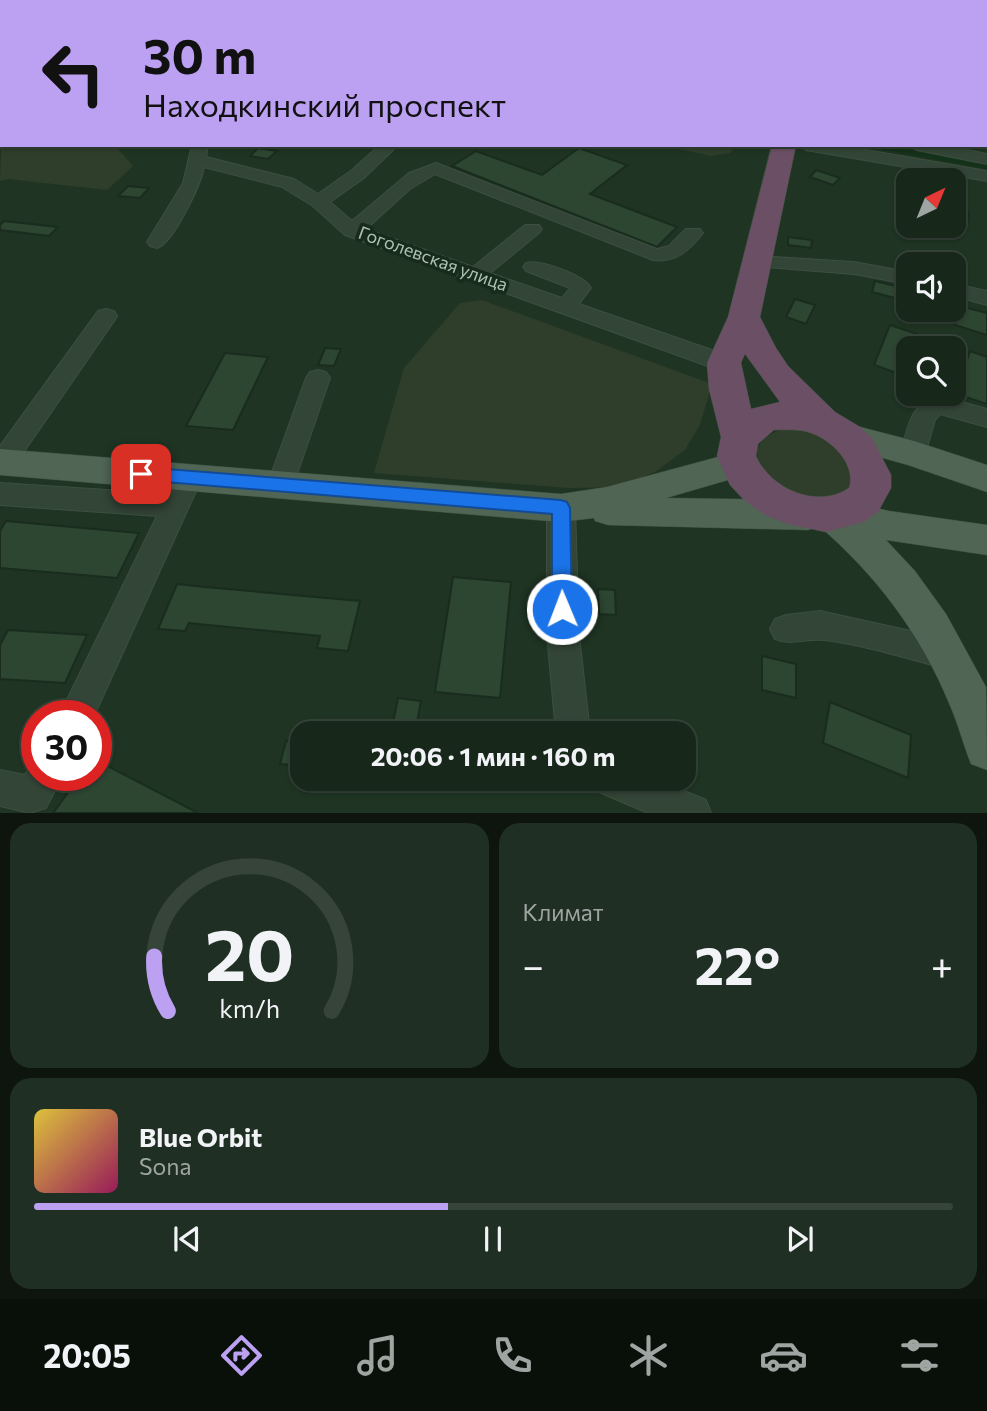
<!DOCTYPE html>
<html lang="ru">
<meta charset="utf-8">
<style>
:root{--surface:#17271a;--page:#202f23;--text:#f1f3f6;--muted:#9ea5a2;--line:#364439;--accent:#bca0f2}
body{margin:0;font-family:Commissioner,sans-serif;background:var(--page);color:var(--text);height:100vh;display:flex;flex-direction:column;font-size:26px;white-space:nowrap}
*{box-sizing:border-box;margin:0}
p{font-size:23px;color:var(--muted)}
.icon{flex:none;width:38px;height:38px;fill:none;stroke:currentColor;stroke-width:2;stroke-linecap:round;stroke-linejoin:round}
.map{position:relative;height:813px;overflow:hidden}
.sheet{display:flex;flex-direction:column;gap:10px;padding:10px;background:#0d150e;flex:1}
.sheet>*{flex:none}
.hud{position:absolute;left:0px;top:0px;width:987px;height:147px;box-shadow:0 2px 5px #0004,0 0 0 2px var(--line);background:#bca0f2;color:#111;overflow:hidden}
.needle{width:46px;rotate:43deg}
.fabs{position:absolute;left:896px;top:168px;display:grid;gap:14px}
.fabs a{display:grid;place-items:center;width:70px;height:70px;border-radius:14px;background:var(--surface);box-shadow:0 2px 5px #0004,0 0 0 2px var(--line);font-size:35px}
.speed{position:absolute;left:21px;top:700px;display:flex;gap:14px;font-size:35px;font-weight:700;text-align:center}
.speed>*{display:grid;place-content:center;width:91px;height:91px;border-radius:50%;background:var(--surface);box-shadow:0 2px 5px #0004,0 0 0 2px var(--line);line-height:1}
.speed .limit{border:10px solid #d22;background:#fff;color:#111}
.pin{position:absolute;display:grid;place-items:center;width:60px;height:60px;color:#fff;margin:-30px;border-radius:14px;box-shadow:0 4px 10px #0006}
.me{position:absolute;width:77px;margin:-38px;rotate:359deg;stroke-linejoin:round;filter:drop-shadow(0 0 5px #0008)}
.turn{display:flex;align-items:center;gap:24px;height:147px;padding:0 28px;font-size:32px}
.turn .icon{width:91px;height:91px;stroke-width:2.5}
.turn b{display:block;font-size:49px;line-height:60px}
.big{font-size:52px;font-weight:700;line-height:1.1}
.sheet .card{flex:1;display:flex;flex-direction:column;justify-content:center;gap:10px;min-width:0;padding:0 24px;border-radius:21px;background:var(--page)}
.sheet .dial{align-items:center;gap:0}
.dial svg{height:182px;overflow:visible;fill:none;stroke:var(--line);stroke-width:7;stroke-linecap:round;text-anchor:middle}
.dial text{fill:var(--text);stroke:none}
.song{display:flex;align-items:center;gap:21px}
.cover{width:84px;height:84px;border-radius:10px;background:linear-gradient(135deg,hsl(50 70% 55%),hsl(330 70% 35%))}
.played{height:7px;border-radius:4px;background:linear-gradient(90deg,var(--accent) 45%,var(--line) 45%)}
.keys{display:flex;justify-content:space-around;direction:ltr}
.heat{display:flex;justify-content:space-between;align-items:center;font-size:38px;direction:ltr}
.sheet .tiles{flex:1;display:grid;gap:10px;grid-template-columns:1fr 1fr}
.card:last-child{grid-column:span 2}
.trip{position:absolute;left:290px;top:721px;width:406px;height:70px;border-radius:21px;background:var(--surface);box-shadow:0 2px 5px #0004,0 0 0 2px var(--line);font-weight:700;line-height:70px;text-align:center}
.tab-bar{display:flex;height:112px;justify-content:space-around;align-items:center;background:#09100a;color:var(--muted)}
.tab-bar .icon{width:49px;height:49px}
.tab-bar .current{color:var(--accent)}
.tab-bar b{font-size:32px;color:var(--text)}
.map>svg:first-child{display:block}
.green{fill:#2f3e2a}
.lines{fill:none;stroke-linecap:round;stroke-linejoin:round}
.stream{stroke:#14311a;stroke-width:4.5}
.building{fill:#2c4631;stroke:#1a2c1e;stroke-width:2}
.minor-casing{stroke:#3c4f40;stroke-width:2}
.major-casing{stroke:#3c4f40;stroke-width:1}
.highway-casing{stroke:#3d5041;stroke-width:1}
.minor{fill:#334536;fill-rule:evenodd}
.major{fill:#506554;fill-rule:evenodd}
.highway{fill:#6b5065;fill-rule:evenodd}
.route{fill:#1a73e8;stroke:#114b97;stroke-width:2}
.labels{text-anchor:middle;stroke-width:7;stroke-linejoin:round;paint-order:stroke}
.street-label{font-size:18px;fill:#acc2b1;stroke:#182a1c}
</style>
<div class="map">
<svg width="987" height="813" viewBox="0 0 987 813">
<rect width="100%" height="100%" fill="#1f3423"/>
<g class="green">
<path d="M2 130V145H126L118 149 133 166 107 190 8 179 0 181Z"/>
<path d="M660 145H736L730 153 711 156Z"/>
<path d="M482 300 712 384 700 425 685 450 655 472 619 487 568 488 374 473 404 368 460 303Z"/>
<path d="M787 428C820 429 829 438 853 460L854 487 825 502C813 499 798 498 787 493 781 491 775 483 771 478 747 454 756 436 787 428Z"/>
</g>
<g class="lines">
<path class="stream" d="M871 145 987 167"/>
</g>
<g class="building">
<path d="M258 148 277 151 268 159 250 156Z"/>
<path d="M579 148 627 165 590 194 677 227 657 247 452 166 476 151 542 175Z"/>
<path d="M816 170 840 178 833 185 810 177Z"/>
<path d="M128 186 149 188 140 198 118 196Z"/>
<path d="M954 209 969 213 966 231 944 226H954Z"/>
<path d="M4 221 58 227 49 236 0 230V225Z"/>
<path d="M788 237 812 240 811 248 788 245Z"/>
<path d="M875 281 908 289 906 301 872 292Z"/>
<path d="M795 299 815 305 806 324 786 317Z"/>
<path d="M960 306 987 313V335L955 325Z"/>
<path d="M890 325 917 334 912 348H908V377L874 365Z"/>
<path d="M325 348 341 349 334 366 318 365Z"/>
<path d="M970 351 987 357V404L954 393V365L964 369Z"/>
<path d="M225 353 268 357 233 430 186 426Z"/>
<path d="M6 521 139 533 117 578 0 568V531Z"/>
<path d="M453 577 511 582 500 698 435 692Z"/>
<path d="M177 584 205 587 360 601 348 651 317 648 320 636 189 623 185 631 158 629Z"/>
<path d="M598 589 615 590 616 615 599 614Z"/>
<path d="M8 630 87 635 65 683 0 679V645Z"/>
<path d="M762 656 796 664V698L762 690Z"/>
<path d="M398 698 421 701 415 733H391Z"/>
<path d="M830 702 911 735 908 778 823 743Z"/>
<path d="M286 741 303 743V766L280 764Z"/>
<path d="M96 760 198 813H53L81 775H96Z"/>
</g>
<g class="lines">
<defs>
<g id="minor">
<rect x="18" y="0" width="12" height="2"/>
<path d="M205 0H219L204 2Z"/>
<path d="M306 0H319L305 2Z"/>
<path d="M581 0H593L580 2Z"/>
<path d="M713 0H725L712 2Z"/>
<rect x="954" y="0" width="12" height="2"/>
<rect x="0" y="32" width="2" height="8"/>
<rect x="985" y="34" width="2" height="8"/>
<rect x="0" y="82" width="2" height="8"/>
<rect x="985" y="133" width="2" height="10"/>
<path d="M192 145H208L206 157 294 179 318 194 352 170 380 145H398L364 178 330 202 352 221 409 173 436 163 657 249 669 246 686 229H700L703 233C690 250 676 263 653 260L435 174 410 189 366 229 473 267 525 225H539L542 229 539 233 490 273 562 298 570 288 526 271 523 267 526 263C540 259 584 275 591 288L579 304 732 357 736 363 732 369 724 371 716 369 345 235 313 206 282 187 204 167C201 184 173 244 157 248L150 246 147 242 183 183Z"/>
<path d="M798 145H837L987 171V181L806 150Z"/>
<path d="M909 145H943L987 154V164L917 150Z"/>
<path d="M759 256 854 262 908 272V284L854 274 752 266 749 262 752 258Z"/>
<path d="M954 284 987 291V305L954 296Z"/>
<path d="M106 309 114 311 117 316 114 321 12 469 0 471V446L98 311Z"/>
<path d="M318 370 326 372 330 378 293 486 290 494 280 497 270 494 267 486 306 378 310 372Z"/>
<path d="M943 397 987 409V427L940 414 935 420 923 461 914 464 905 461 901 454C907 427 911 399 943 397Z"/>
<path d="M189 468 198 471 202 478 94 716H59L157 516 0 505V483L168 494 180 471Z"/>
<path d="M561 497 571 500 575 508 579 635 590 733H556L547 635V508L551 500Z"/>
<path d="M820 611 947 639 958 643 963 654 958 665 947 669C906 658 865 645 824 640 806 638 792 646 775 639L770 629 775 619 786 615Z"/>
<path d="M37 761V775H63L46 808 30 813 0 806V770L25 775 32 762Z"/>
<path d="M594 779H655L706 800 711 813H648L599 792Z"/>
</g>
<g id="major">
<path d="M845 423 914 441 987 465V492L908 465 833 444 829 435 833 426Z"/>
<path d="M0 449 561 494 607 487 740 451 752 455 757 464 752 473 666 498 808 500 818 504 839 499 889 511 987 525V555L886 540 915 571 946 614 986 687 987 770 971 764C963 744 958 723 949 703 920 633 876 575 819 526L808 530 608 525 595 521 594 518 561 522 0 475Z"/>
</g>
<g id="highway">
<path d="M809 0H827L808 2Z"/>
<path d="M772 145H796L760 317 776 348 788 366 835 412 860 427 872 438 891 475V488L878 512 864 522 826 532 788 524 765 515 745 501 730 485 717 456 721 437 709 389 707 363 728 317ZM745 354 780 402 751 409 741 363ZM774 430C785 430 797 429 808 432 830 438 857 464 849 488 818 509 771 490 756 456L758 444Z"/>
</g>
</defs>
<use href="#minor" class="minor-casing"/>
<use href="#major" class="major-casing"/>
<use href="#highway" class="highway-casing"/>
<use href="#minor" class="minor"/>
<use href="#major" class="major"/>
<use href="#highway" class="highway"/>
</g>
<path class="route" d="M141 467 561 500 567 502 570 508 572 609 570 616 562 618 555 616 552 609V514L141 480 135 478 133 474 135 469Z"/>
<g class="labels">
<g class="street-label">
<text transform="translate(433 259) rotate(20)" y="6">Гоголевская улица</text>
</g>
</g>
</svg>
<div class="fabs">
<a><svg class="needle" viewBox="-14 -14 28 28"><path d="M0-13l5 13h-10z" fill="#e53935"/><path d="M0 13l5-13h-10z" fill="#9ea5a2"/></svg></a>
<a><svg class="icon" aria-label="sound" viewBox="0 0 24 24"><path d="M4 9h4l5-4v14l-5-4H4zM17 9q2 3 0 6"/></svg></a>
<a><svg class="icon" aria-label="search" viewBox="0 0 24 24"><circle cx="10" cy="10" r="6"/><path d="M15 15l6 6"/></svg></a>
</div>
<div class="speed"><div class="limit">30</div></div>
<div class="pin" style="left:141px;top:474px;background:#d93025"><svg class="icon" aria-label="arrive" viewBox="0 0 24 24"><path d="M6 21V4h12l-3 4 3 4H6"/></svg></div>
<svg class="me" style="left:562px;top:609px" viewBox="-20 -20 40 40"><circle r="17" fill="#1a73e8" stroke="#fff" stroke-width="3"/><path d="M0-11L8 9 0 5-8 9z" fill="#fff"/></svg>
<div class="trip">20:06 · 1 мин · 160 m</div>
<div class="hud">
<div class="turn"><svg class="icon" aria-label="left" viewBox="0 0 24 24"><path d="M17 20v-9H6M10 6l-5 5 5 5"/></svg><div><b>30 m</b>Находкинский проспект</div></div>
</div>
</div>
<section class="sheet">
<div class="tiles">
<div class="card dial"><svg viewBox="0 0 100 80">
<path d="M14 69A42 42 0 1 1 86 69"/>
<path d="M14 69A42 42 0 0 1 8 45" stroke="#bca0f2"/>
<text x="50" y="56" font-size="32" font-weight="700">20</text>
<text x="50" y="72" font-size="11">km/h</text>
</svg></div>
<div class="card"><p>Климат</p>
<div class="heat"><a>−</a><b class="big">22°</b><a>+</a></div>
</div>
<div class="card">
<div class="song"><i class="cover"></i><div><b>Blue Orbit</b><p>Sona</p></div></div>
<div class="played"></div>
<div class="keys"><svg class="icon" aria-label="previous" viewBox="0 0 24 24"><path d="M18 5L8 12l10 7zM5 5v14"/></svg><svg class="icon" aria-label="pause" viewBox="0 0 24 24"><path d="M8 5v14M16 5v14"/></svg><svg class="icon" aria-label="next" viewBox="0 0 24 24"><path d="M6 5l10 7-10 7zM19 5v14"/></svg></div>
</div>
</div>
</section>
<nav class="tab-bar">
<b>20:05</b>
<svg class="icon current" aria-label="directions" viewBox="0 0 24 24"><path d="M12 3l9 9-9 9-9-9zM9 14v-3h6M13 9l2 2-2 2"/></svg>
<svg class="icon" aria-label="music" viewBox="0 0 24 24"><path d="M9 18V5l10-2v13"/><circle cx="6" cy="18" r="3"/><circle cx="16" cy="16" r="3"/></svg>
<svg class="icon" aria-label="phone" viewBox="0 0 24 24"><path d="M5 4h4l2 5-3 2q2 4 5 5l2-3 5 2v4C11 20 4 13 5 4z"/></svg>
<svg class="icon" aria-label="climate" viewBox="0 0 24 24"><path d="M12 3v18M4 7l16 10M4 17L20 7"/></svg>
<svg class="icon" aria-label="car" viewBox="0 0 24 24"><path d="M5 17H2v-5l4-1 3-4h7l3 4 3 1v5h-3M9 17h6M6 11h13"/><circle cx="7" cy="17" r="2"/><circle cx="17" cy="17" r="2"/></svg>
<svg class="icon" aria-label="filters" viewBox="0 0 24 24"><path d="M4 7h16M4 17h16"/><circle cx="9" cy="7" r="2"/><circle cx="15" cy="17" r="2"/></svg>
</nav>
